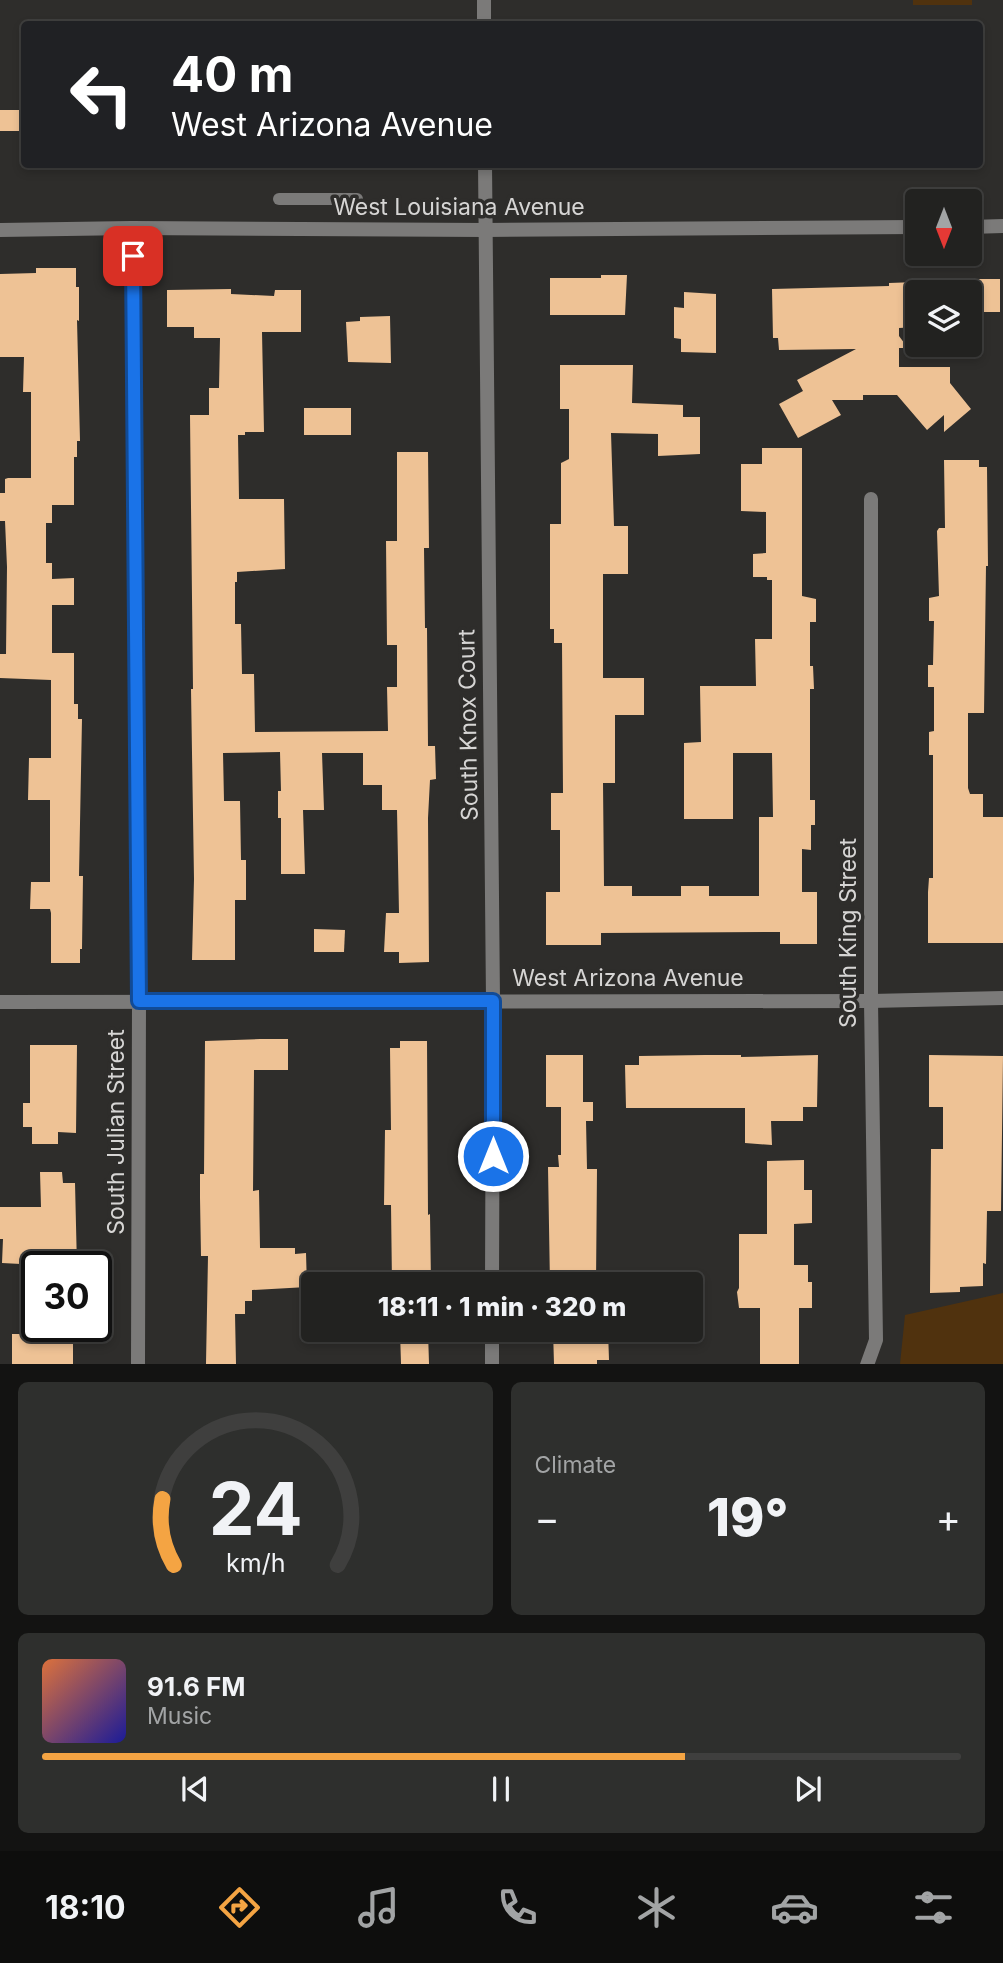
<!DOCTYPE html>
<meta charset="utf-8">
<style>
:root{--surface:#222220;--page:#2e2f2d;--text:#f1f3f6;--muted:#a2a4a5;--line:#3f3f3e;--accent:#f4a443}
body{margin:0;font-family:Inter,sans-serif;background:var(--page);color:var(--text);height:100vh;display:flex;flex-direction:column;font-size:26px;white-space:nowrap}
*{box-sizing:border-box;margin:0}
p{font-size:23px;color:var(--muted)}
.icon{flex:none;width:38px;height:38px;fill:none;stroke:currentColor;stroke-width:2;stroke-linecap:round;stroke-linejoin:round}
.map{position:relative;height:1364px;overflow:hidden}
.sheet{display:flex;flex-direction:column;gap:18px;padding:18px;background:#131312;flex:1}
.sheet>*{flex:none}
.guide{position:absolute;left:21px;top:21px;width:962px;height:147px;border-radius:7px;box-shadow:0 4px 10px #0003,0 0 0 2px var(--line);background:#202124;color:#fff;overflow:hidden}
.needle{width:46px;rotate:180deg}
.tools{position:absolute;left:905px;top:189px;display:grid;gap:14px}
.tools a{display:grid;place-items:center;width:77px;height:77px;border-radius:7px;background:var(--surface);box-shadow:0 4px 10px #0003,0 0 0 2px var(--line);font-size:35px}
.speed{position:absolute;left:21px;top:1251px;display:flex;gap:14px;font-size:35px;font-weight:700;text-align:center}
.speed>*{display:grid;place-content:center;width:91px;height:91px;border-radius:50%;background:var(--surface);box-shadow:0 4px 10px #0003,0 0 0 2px var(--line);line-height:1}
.speed .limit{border:4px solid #111;border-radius:10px;background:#fff;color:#111}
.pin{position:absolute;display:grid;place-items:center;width:60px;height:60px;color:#fff;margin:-30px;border-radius:14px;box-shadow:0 4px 10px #0006}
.me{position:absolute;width:77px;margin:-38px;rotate:0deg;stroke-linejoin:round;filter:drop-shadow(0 0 5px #0008)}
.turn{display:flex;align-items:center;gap:24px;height:147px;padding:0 35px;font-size:32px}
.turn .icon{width:91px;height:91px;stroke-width:2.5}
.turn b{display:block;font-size:49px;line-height:60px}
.big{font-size:52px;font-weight:800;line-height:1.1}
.sheet .widget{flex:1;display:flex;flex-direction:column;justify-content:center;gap:10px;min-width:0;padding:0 24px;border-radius:10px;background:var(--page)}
.sheet .dial{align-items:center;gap:0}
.dial svg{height:182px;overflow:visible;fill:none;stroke:var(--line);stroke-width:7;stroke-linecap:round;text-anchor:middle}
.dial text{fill:var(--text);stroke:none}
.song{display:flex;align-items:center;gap:21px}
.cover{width:84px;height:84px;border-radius:10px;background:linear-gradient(135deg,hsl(20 70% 55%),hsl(240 70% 35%))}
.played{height:7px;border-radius:4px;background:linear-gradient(90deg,var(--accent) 70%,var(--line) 70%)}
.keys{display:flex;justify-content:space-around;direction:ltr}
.heat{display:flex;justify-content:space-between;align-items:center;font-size:38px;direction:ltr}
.sheet .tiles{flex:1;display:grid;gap:18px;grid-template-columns:1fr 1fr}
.widget:last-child{grid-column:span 2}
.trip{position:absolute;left:301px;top:1272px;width:402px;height:70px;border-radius:7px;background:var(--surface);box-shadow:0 4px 10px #0003,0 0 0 2px var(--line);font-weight:800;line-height:70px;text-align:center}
.menu{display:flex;height:112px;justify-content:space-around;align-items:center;background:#0e0e0d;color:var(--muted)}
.menu .icon{width:49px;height:49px}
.menu .on{color:var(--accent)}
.menu b{font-size:32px;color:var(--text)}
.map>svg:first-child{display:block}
.green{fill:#50320e}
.building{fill:#eec295}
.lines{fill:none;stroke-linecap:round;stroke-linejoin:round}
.service{stroke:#7b7a79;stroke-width:12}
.minor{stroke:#7b7a79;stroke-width:14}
.tertiary{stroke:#7b7a79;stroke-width:14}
.route-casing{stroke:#114b97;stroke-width:18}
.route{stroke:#1a73e8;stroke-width:12}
.labels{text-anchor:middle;stroke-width:7;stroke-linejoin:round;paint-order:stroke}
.street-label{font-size:23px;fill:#d6d5d4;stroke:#2e2d2b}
</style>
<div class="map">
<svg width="1003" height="1365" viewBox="0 0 1003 1365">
<rect width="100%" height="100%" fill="#2e2d2b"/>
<g class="green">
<rect x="913" y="0" width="59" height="5"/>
<path d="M1003 1293V1364H900L905 1315Z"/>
</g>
<g class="building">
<rect x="0" y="110" width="24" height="21"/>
<path d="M36 268H76V287H79V321L77 320 80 441H77V457H74V505H52V523H46V563H52V579L74 578V605H52V653H74V704H78V719H82L79 876H83L82 949H80V963H51V913L50 909H30L31 882H50V800H28L29 758H51V680L0 678V654H6L7 567 5 521H0V493H5V479L8 478H31V392H23L24 357H0V274L36 273Z"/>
<path d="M601 275H627L625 315H550V278H601Z"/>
<rect x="970" y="279" width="30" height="33"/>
<path d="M917 282V327L899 328V336L908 348H899V367H950V383L971 409 944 432V415L927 430 897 395H863V400H832L841 415 798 438 779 404 803 391 797 380 856 349 779 350 778 338H773L772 289 889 286V283Z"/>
<path d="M231 289V294L274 296 275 290H301V332H262L264 432H245V435H238L239 499H284L285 569 237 572V582H235V624H241L242 674H254L255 732 388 731 387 687H397V645H387L386 541H397V452H428L429 548H424L425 628H427L428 746H435L436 779 430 780 428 818 429 962 399 963V952H384L386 913H399L397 810H382V785H363V753H322L324 810H303L305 874H281V818H278V791H281L280 752 223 753 224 801H240L241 860H246V900H235V960H192L194 879 191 689H193L190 415H209V388H219L220 338H194V327H167V290Z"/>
<path d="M684 292 716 294V353L681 352V339L674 338V307L684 308Z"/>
<path d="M390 316 391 363 348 362 346 322 360 321V317Z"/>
<path d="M560 365H633L632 403 683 405V417H700V454L658 456V434L611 433 614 526H628V574H603V678H644V715H615V783H603L604 886H632V896H681V886H709V896H759V817H773L772 753H733V819H684V743L701 742 700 686H756L755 639H772V580H767V577H753V554L766 553V512L741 511V464H762V448H802V596L816 599V622H810V666H813L814 689H810V800H815V825H811V850L802 849V892H817V944H780V932L601 933V945H546V892H560V830H551V793H563L562 643H554V629H550V524H561V463L569 459V409H560Z"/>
<rect x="304" y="408" width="47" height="27"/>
<path d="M944 460H979V467H987L988 566H986L984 713H968V788L970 794H983V817H1003V943H928V892L929 878H933V755H929V732L934 731V687H928V665H933L934 621H929V598L939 596 937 531 939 528H945Z"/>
<path d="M314 929 345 930 344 952H314Z"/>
<path d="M260 1039H288V1070H254L253 1191 259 1190 260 1248H295V1254L306 1253 307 1287 252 1290V1301H245V1314H235L236 1364H206L208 1256H201L200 1198V1174H204L205 1041Z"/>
<path d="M400 1041H427L428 1215 430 1214 431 1284H392L391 1205H384L385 1130H391L390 1048H400Z"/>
<path d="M30 1045H77L76 1133 58 1132V1144H32V1127H23V1103H30Z"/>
<path d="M546 1055H583V1102H593V1121H586L587 1169H597L596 1284H550L548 1167H559L558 1155H561V1107H546Z"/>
<path d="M705 1055H741V1057L818 1055 817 1107H803V1121H771L772 1145 745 1143V1108H626L625 1065H639V1056Z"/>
<path d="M929 1055 1003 1056 1001 1211H987L986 1264 983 1263V1286L960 1287V1292L930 1293 931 1149H943V1107H929Z"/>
<path d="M804 1160V1190H812V1223L794 1224V1265H808V1282H812V1308H799V1364H760V1308H739L737 1292 739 1288V1234H767V1161Z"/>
<path d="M40 1172H62L63 1183H75L77 1267 2 1263 3 1239H0V1207H41Z"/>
<path d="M553 1330H608L609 1360H597V1364H554Z"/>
<path d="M400 1331H428L429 1364H401Z"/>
<path d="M12 1334H48L56 1335V1340H73V1364H12Z"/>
</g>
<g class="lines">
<path class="service" d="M279 199H357"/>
<g class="minor">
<path d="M484 0V24"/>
<path d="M485 164 493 1001 492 1284"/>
<path d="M132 228 139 1001 138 1365"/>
<path d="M0 1002 871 1001 1003 998"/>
<path d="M492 1365V1330"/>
<path d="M867 1365 876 1340 871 1001V499"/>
</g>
<g class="tertiary">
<path d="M970 227 1003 226"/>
<path d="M0 230 132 228 485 230 917 227"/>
</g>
</g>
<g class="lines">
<defs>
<path id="route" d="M133 256 139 1001H493V1156"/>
</defs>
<use href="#route" class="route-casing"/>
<use href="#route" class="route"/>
</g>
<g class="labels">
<g class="street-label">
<text x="459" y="215">West Louisiana Avenue</text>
<text transform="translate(468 725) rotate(-91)" y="8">South Knox Court</text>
<text transform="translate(848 933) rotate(-90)" y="8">South King Street</text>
<text x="628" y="986">West Arizona Avenue</text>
<text transform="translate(116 1132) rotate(-90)" y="8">South Julian Street</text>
</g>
</g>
</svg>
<div class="tools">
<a><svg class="needle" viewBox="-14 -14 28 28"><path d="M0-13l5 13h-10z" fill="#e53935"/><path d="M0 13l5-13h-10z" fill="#a2a4a5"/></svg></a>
<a><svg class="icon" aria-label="layers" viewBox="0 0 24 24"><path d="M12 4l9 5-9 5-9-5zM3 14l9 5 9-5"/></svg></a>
</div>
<div class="speed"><div class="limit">30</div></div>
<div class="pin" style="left:133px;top:256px;background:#d93025"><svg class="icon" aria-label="arrive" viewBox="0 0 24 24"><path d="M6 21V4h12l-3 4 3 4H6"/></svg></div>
<svg class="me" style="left:493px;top:1156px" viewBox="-20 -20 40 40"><circle r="17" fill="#1a73e8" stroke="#fff" stroke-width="3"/><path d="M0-11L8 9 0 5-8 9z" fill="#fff"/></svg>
<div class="trip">18:11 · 1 min · 320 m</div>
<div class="guide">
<div class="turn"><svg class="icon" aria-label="left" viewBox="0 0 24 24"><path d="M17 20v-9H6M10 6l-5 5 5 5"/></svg><div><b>40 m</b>West Arizona Avenue</div></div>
</div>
</div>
<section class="sheet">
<div class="tiles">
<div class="widget dial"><svg viewBox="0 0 100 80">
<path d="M14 69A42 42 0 1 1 86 69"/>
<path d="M14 69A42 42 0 0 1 9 40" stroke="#f4a443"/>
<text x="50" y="56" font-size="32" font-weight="700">24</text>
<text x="50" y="72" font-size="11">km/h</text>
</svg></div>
<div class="widget"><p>Climate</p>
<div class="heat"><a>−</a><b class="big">19°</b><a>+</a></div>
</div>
<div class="widget">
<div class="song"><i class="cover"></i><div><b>91.6 FM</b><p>Music</p></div></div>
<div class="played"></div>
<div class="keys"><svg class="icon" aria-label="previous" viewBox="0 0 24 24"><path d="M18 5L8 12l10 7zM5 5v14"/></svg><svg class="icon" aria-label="pause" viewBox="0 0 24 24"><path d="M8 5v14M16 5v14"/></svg><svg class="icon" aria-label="next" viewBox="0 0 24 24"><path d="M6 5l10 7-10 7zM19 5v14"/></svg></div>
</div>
</div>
</section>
<nav class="menu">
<b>18:10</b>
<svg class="icon on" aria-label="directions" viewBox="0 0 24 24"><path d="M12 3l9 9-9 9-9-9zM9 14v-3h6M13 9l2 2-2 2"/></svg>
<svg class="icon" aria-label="music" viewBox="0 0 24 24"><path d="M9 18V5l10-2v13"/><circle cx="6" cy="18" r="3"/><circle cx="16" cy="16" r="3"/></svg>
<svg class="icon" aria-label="phone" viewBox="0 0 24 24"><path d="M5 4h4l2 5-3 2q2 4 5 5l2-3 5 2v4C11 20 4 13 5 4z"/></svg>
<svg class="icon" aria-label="climate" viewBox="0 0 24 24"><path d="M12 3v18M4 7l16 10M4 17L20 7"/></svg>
<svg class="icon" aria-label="car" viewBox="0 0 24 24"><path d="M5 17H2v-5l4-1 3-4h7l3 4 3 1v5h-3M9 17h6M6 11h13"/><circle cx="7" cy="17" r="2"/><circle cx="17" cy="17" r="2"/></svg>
<svg class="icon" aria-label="filters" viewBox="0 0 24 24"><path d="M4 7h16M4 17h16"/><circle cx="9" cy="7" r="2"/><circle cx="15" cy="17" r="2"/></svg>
</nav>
